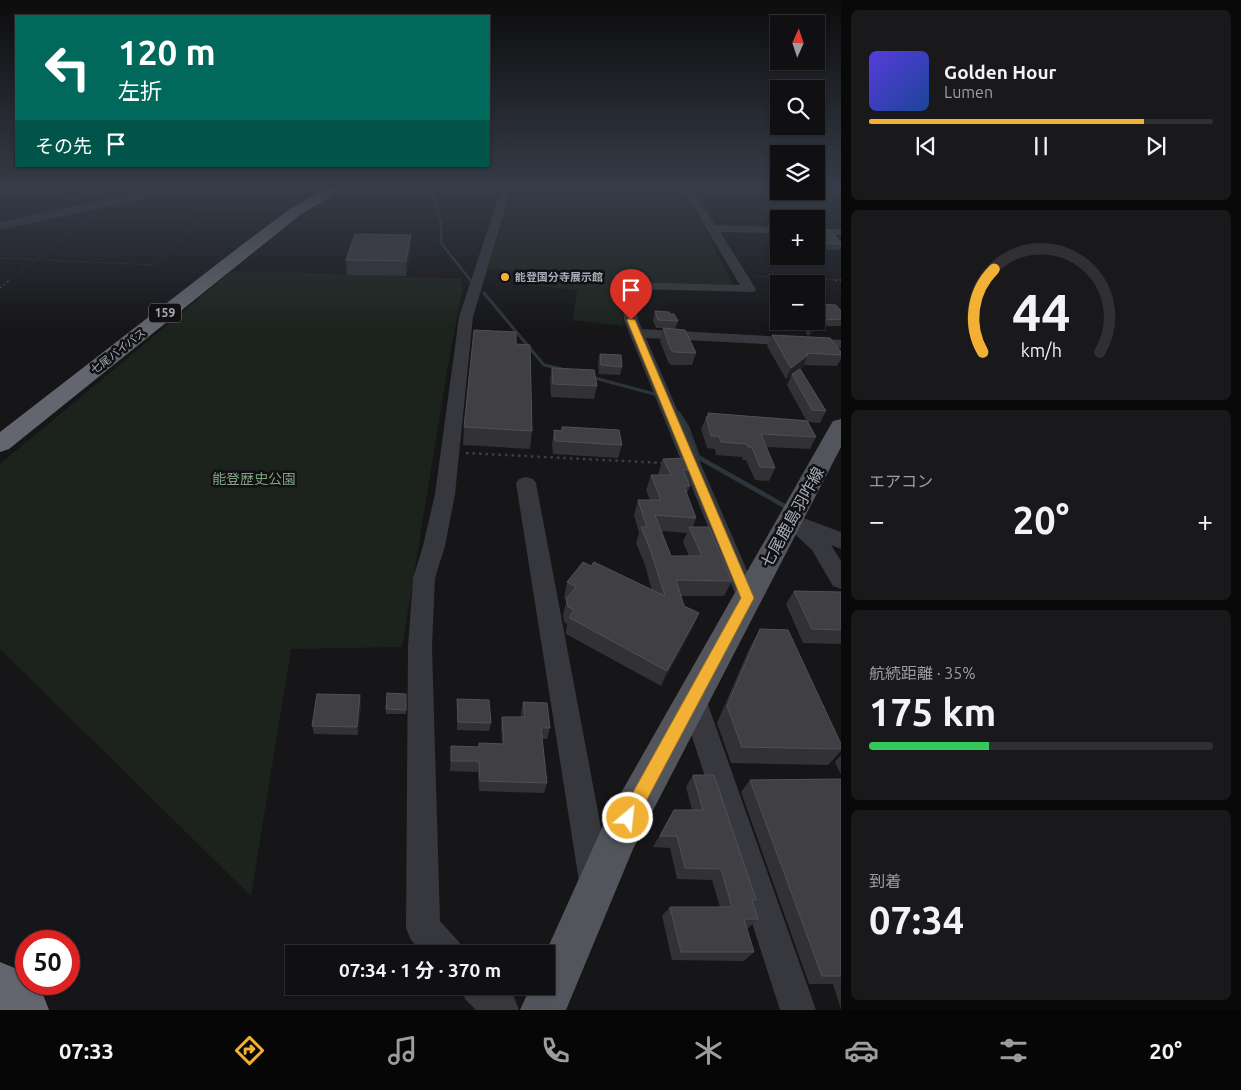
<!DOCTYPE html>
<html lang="ja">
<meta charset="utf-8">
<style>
:root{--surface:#101012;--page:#19191b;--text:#f1f3f6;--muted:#9c9d9f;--line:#303032;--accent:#f2b134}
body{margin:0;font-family:Ubuntu,"Noto Sans JP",sans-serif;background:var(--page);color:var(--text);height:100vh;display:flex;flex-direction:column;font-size:19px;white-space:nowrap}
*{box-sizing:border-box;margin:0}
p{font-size:16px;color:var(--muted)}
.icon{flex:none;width:28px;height:28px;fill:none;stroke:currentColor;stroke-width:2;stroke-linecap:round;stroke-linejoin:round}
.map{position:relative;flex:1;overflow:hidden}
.panel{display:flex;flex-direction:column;gap:10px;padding:10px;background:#09090a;width:400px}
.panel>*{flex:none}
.hud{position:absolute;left:15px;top:15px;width:475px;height:152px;border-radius:0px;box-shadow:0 1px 4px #0004,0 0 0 1px var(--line);background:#00695c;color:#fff;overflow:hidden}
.needle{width:32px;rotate:3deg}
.controls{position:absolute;left:770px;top:15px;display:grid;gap:10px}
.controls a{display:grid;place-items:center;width:55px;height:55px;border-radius:0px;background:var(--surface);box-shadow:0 1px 4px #0004,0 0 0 1px var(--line);font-size:25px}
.speed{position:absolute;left:15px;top:930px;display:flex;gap:10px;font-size:25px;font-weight:700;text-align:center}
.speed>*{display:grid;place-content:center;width:65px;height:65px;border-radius:50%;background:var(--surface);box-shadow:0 1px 4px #0004,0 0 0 1px var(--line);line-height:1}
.speed .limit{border:8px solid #d22;background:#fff;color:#111}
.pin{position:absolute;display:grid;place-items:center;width:42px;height:42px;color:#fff;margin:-51px -21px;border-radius:50% 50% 50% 0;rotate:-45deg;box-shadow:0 0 5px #0007}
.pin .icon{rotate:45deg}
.me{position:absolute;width:55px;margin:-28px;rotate:28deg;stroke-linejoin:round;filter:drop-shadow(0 0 4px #0008)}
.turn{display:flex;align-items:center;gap:18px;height:105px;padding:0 20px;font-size:22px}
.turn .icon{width:65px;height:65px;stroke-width:2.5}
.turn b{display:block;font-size:35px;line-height:42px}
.then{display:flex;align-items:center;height:48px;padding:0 20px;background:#0003;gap:10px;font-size:19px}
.big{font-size:38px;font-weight:700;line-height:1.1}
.panel .widget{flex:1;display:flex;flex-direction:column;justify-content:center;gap:8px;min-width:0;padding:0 18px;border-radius:8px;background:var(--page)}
.panel .dial{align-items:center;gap:0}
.dial svg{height:130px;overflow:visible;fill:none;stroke:var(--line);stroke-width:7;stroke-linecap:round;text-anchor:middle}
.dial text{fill:var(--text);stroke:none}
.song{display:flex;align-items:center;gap:15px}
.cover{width:60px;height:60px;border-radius:8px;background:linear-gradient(135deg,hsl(250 70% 55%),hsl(220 70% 35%))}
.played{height:5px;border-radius:2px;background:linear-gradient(90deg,var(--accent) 80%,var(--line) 80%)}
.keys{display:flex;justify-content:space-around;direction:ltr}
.heat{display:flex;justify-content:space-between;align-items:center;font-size:28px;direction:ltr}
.charge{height:8px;border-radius:4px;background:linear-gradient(90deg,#34c759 35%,var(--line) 0)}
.trip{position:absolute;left:285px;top:945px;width:270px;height:50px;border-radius:0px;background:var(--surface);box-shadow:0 1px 4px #0004,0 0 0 1px var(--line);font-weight:700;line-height:50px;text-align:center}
.menu{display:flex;height:80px;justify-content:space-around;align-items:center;background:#060607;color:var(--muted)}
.menu .icon{width:35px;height:35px}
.menu .selected{color:var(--accent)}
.menu b{font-size:22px;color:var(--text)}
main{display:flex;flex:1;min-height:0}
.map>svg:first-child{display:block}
.green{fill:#1c231d}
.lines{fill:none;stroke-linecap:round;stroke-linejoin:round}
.stream-far2{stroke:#2c353c;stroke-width:2.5}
.stream-far1{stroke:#2c353c;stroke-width:3}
.stream{stroke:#2c353c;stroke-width:4.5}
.river{fill:#2c353c;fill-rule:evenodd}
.path-far2{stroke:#3d3f44;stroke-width:1;stroke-dasharray:1 2;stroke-linecap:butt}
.path-far1{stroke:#3d3f44;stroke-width:2;stroke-dasharray:2 2.5;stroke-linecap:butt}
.path{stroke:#3d3f44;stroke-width:2.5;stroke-dasharray:2.5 4;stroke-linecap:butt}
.minor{fill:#37383d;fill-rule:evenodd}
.major{fill:#53555c;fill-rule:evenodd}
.highway{fill:#63666e;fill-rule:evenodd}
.wall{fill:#323236;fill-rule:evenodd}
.shaded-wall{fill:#212124}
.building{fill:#3f3f44;stroke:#4f5156}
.route{fill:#f2b134;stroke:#9d7322}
.poi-dot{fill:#f2b134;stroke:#111113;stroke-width:2}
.labels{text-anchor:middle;stroke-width:5;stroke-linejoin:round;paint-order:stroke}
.far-poi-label{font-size:11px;font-weight:bold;fill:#a8adb8;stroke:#111113;text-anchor:start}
.far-street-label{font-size:11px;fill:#a8adb8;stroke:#111113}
.shield{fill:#111113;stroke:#7b7e86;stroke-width:1}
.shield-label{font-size:12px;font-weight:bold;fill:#a8adb8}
.park-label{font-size:14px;fill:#7fa381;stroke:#111113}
.near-street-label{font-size:16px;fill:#a8adb8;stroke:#111113}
</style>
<main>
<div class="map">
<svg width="841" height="1010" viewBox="0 0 841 1010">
<rect width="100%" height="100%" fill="#161618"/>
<g class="green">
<path d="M516 189H683L734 286 616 282 624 326 573 320 577 290 527 285 523 270 485 269Z"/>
<path d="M263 271 461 279 463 288 448 366 402 647 291 649 251 896 0 649V464L231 272Z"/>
</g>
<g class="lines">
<path class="stream-far2" d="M432 189 441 222V243L471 281"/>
<g class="stream-far1">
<path d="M484 293 544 365 562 369"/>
<path d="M591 377 658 395"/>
</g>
<path class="stream" d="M678 413 687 427 698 457 788 508"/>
<path class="river" d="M154 189H177L171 193 0 230V222Z"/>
<g class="path-far2">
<path d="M51 189 71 198 92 204 277 211"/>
<path d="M700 190 841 194"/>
<path d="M317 212 484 219"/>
<path d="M0 258 155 265 227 189"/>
<path d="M755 276 841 280"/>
<path d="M9 281 104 206"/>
</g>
<g class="path-far1">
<path d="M835 280H841"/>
<path d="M0 288 10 280"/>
</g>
<path class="path" d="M466 453 663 463"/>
<g class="minor">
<path d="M501 189H511L473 317 455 494 445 546 435 578 432 647 440 921 459 942 464 954H424L411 940 406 928 408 647 413 578 423 546 435 494 459 317Z"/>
<path d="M683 189H693L715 225 779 227V233L720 232 756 289 754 292 634 289 638 320 642 329 841 340V348L646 338 759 598 756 604 748 607 740 604 737 598 624 320 621 285 622 282 740 285Z"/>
<rect x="816" y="229" width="25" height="6"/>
<path d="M526 477 533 479 536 483 611 881 606 892 595 897 584 892 579 881 516 483 519 479Z"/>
<path d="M791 512C797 513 801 517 806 519 818 523 829 528 841 532V549L831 545 841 561V589L833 586 812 550 784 524 781 519 784 514Z"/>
<path d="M693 687 702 691 706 699 816 1010H780L680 699 684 691Z"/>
<path d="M460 986H503L514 997 519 1010H476L465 999Z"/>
</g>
<path class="major" d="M841 419V447L633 849 566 1010H520L531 986H546L545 954 605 821 830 426 833 421Z"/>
<g class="highway">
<path d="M325 189H342L300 215 9 449 0 452V432L243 244 290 209Z"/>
<path d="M0 962 17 969 26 978V984H33L42 992 49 1010H0Z"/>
</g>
</g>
<g class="wall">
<path d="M816 230 841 242V248L840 250 816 249Z"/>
<path d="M411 235V249L406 276 347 275 346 260Z"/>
<path d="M655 311 670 314 678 321 675 329 664 328 696 353 692 365H671L668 362 660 341 663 328H656L653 320Z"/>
<path d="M841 311V326H822L808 336 799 321H816Z"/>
<path d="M772 335 841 352V359L837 366 804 365 803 367 800 369 826 411 820 423 808 422 816 437 810 449 766 447 775 468 769 481 755 480 746 460H743L742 457 716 455 715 449 707 448 701 429 708 413 806 420 787 385 791 376 786 379 767 346Z"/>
<path d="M516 344 532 431 530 449 463 445 464 427Z"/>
<path d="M600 354 622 367 620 375 599 374 598 362Z"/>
<path d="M552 368 597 386 594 399 551 397 550 380Z"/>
<path d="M562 427 622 445 618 458 553 454 552 444 554 430 561 431Z"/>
<path d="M663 459 694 470 689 483 690 486 687 494 696 518 693 527 732 581 724 596H681L684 606 699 613 692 629 661 686 566 634V631L567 624 564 622 563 615 567 599 564 598 567 582 591 566 652 591 645 565 636 543 639 533 634 515 638 500H650L646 490 651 475H659L658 474ZM661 531 687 533 683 542 689 556H671Z"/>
<path d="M794 591 841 592V644L803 643 786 604Z"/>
<path d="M760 629 841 744V751L828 765 731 763 717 723 750 647Z"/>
<path d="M406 694V714H386V709Z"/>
<path d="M457 699 491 723 489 731 457 730Z"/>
<path d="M523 702 550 728 547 739H542L547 783 544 793 479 791 478 772 450 771 451 746 478 747 479 743 502 744 501 728 502 717H521V713Z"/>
<path d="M361 704 358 735 314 734 312 726Z"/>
<path d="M841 755V775L835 762Z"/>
<path d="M693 775 756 900 753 903 758 919 747 929 754 952 744 961 672 960 662 916 670 907H720L712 880 677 879 670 848 653 847 674 810H692L686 787Z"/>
<path d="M841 779V1009L833 984H809L741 792 750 780Z"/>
</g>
<g class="shaded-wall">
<path d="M411 235V249L406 276V261Z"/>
<path d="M824 320 822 326 808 336 811 330Z"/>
<path d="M808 355 803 367 792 375V374L791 376 786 379 791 368Z"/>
<path d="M699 613 692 629 661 686 667 671Z"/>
<path d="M360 695 361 704 358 735 357 727Z"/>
</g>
<g class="building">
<path d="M816 230H829L841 242V244L816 243Z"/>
<path d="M355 234 411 235 406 261 346 260Z"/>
<path d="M816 304 836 305 841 311V319L824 320 811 330 806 321H816Z"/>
<path d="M655 311 669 312 670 314H674L678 321 658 320Z"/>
<path d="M663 328 685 330 696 353 674 352 671 350Z"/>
<path d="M474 330 516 332V344L530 345 532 431 464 427Z"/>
<path d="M772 335 830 338 841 352V355L807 353 808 355 791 368Z"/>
<path d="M600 354 621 355 622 367 601 365Z"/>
<path d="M552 368 594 370 597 386 553 384Z"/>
<path d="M800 369 826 411 812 410 792 374Z"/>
<path d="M708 413 807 421 816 437 761 434 775 468 760 467 752 447H748L747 444 721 442 719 436H711L706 417H709Z"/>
<path d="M562 427H566L619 430 622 445 555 441 554 430 562 431Z"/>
<path d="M688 458 694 470H683L690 486H685V489L696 518 655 515 671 556H702L689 527H709L732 581 676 580 684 606 699 613 667 671 570 618V616L574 610 568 607 566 599 576 587 567 582 583 562 591 566 594 562 665 596 650 549 641 527H647L638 500H661L651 475H671L663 459Z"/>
<path d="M794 591 841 592V630L812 629Z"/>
<path d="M760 629 788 630 841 744V749L742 747 727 706Z"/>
<path d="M387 693 406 694V710L386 709Z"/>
<path d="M317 694 360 695 357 727 312 726Z"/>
<path d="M457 699 489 700 491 723 458 722Z"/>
<path d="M523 702 547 703 550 728H541L547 783 480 781 479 761H451V746L479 747V743L504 744 502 717H525Z"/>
<path d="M693 775H714L756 900H752L758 919H744L754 952H681L670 907H732L721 869 685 868 677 836H660L674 810H703Z"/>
<path d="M841 779V976H822L750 780Z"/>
</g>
<linearGradient id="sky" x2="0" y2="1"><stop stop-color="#0c0c0d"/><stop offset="0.57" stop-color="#363c48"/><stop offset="1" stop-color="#363c48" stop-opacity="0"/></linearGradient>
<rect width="841" height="330" fill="url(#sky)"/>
<path class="route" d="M628 319 635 320 754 598 634 824 628 827 622 824 620 818 622 812 741 598 627 320Z"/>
<circle class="poi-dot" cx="505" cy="277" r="5"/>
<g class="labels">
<g class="far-poi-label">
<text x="515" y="281">能登国分寺展示館</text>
</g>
<g class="far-street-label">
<text transform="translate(118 351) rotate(-38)" y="4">七尾バイパス</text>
</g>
<rect class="shield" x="149" y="303.5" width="32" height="19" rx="4"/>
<g class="shield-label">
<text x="165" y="317">159</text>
</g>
<g class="park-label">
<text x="254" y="484">能登歴史公園</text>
</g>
<g class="near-street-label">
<text transform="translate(792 517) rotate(-61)" y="6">七尾鹿島羽咋線</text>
</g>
</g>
</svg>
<div class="controls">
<a><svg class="needle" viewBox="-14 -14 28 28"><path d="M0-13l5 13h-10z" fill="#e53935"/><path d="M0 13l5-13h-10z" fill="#9c9d9f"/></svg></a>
<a><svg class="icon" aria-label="search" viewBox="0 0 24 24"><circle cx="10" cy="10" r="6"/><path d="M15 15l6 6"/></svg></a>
<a><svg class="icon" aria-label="layers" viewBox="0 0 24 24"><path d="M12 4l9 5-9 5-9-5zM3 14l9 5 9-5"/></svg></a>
<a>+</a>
<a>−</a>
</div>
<div class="speed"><div class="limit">50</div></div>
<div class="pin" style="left:631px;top:320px;background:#d93025"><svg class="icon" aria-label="arrive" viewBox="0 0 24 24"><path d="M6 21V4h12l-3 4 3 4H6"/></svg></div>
<svg class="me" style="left:628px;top:818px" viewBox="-20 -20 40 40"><circle r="17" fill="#f2b134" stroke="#fff" stroke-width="3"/><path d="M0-11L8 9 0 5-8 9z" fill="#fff"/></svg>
<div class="trip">07:34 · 1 分 · 370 m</div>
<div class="hud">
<div class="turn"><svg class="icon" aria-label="left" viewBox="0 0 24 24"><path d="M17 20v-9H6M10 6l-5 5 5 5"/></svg><div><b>120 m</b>左折</div></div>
<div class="then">その先<svg class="icon" aria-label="arrive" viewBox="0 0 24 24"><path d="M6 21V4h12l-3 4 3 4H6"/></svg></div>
</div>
</div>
<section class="panel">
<div class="widget">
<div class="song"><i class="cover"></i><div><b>Golden Hour</b><p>Lumen</p></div></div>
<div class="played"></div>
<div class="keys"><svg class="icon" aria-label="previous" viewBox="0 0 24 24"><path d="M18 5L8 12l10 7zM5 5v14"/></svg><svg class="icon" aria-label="pause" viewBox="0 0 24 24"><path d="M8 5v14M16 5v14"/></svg><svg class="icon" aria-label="next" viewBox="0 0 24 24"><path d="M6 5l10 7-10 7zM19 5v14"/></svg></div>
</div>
<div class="widget dial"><svg viewBox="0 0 100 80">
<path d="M14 69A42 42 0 1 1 86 69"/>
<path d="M14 69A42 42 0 0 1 21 18" stroke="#f2b134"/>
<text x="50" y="56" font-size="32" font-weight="700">44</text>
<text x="50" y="72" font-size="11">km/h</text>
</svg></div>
<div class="widget"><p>エアコン</p>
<div class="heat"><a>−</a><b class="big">20°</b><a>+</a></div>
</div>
<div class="widget"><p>航続距離 · 35%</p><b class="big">175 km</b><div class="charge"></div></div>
<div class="widget"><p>到着</p><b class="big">07:34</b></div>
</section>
</main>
<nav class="menu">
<b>07:33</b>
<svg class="icon selected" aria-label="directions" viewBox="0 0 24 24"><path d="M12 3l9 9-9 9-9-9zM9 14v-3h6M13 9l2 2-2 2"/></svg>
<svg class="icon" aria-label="music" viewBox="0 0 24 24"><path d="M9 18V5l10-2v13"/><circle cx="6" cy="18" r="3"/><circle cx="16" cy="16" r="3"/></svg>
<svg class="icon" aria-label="phone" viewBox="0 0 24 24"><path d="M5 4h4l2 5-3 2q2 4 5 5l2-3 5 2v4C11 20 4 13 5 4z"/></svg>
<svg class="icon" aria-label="climate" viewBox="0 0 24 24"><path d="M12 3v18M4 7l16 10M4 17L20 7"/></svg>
<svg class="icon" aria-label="car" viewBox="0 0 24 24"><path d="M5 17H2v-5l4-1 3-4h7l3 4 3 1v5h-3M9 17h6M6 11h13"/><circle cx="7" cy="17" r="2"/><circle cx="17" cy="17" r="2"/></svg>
<svg class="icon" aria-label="filters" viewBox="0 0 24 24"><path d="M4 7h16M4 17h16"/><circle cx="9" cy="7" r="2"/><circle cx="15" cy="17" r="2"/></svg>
<b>20°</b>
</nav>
